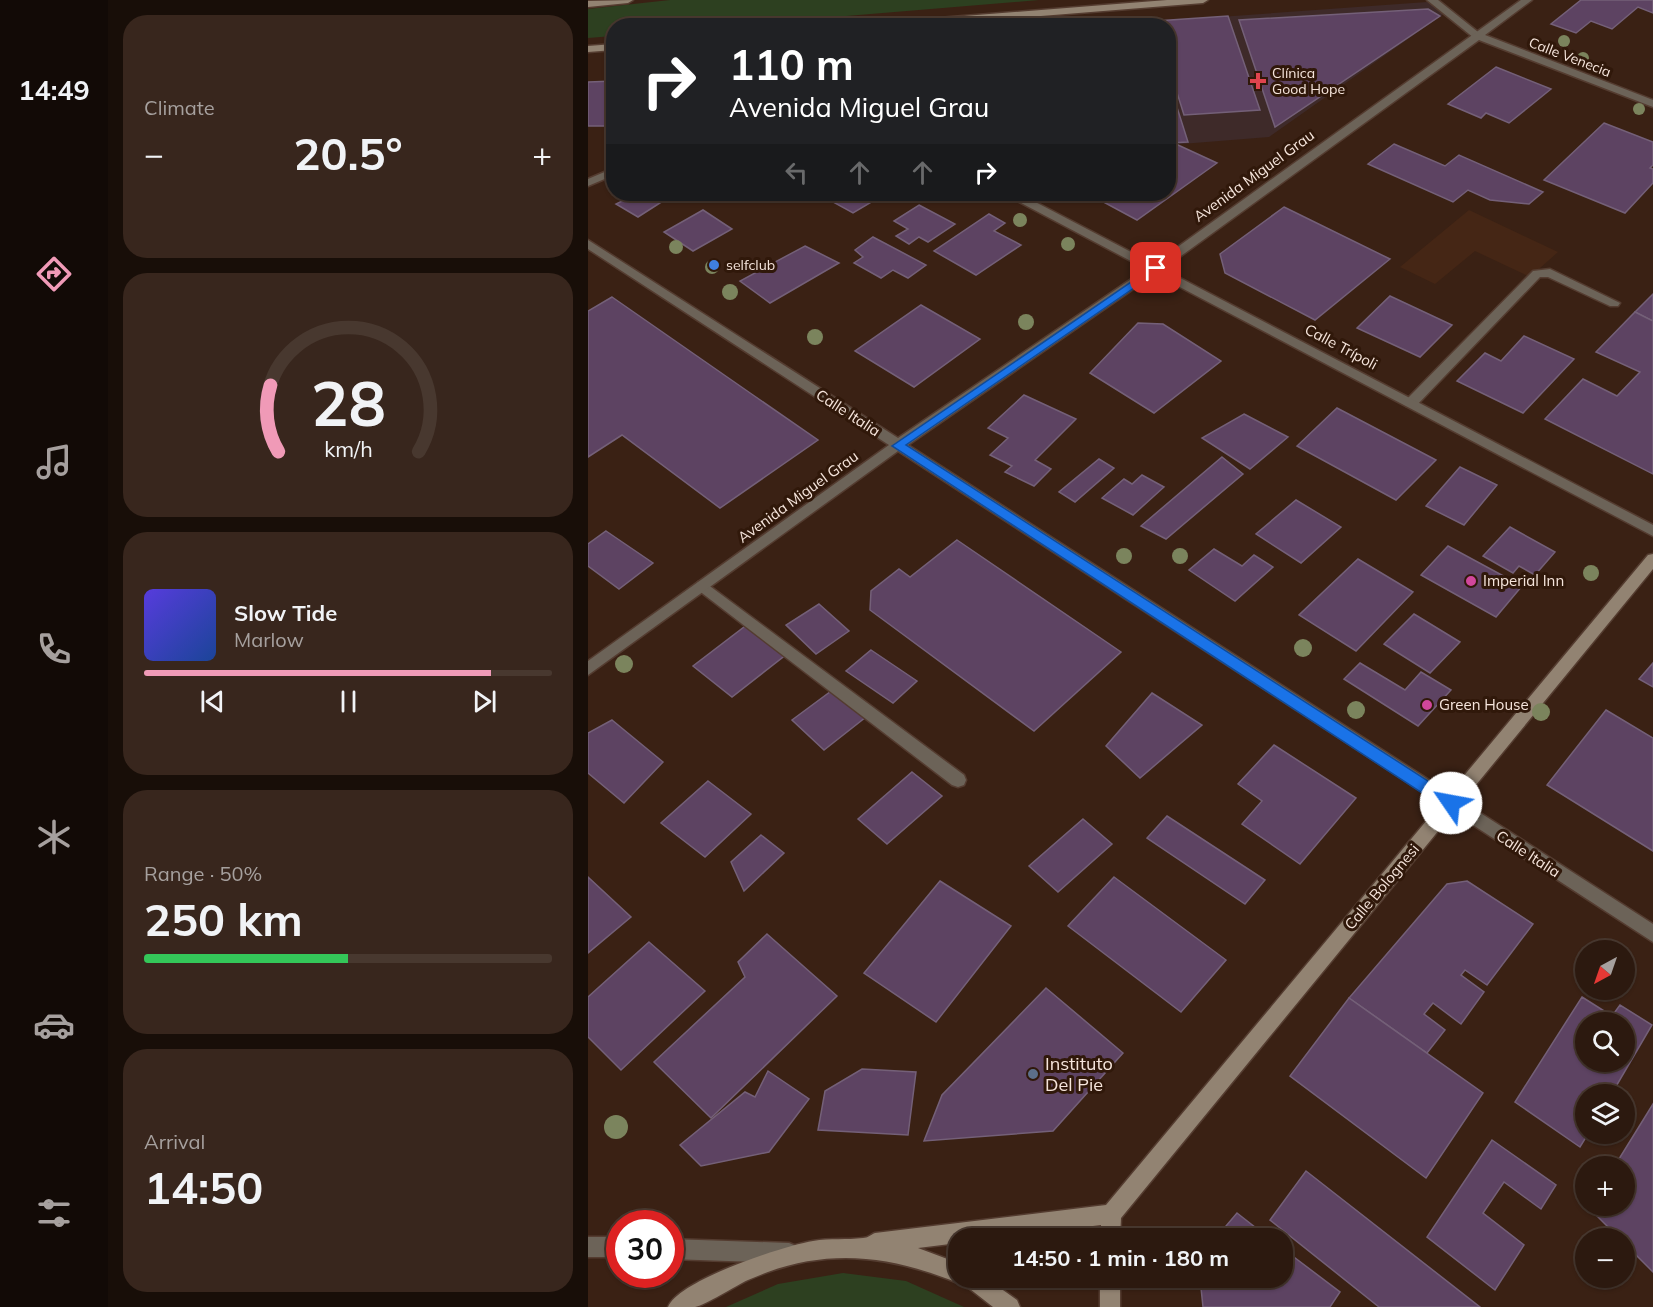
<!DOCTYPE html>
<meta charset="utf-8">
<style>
:root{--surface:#2c190f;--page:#38261d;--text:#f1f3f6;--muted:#a6a09e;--line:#48382f;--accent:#f09ab7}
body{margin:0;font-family:Mulish,sans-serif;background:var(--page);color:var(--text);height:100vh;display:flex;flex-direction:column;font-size:22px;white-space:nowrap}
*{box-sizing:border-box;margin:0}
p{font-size:20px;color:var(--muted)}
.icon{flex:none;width:33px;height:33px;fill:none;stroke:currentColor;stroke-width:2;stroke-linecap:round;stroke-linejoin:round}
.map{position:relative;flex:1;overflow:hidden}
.details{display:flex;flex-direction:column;gap:15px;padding:15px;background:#180e08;width:480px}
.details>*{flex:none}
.banner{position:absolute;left:18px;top:18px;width:570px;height:183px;border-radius:24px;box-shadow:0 2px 4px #0004,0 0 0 2px var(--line);background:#202124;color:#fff;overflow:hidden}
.needle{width:39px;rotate:220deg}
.fabs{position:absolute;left:987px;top:940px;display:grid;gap:12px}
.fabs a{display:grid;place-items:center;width:60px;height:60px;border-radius:50%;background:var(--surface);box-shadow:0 2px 4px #0004,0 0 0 2px var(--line);font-size:30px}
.speed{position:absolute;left:18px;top:1210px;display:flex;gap:12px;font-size:30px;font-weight:700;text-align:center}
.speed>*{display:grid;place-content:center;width:78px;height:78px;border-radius:50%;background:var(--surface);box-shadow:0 2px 4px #0004,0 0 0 2px var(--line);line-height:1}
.speed .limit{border:9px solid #d22;background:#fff;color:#111}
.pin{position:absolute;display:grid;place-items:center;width:51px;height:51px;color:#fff;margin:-26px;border-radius:12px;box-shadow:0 3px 9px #0006}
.me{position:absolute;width:66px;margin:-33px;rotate:303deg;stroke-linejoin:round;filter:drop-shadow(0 0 4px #0008)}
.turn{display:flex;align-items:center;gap:21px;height:126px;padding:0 24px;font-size:27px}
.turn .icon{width:78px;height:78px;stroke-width:2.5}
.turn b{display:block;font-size:42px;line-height:51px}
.lanes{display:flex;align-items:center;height:57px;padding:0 24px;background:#0003;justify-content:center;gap:30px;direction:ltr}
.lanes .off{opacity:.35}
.big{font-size:45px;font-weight:700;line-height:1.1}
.details .widget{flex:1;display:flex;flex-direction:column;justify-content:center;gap:9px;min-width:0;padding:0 21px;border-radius:24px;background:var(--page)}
.details .dial{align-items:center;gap:0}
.dial svg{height:156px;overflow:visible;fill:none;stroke:var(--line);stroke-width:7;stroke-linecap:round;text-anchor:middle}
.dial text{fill:var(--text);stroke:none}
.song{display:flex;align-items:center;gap:18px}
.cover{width:72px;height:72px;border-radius:9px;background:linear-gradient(135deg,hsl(250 70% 55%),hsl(220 70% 35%))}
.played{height:6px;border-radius:3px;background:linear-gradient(90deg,var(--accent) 85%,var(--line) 85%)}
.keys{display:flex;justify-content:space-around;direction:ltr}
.heat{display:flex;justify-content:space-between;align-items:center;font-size:33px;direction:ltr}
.charge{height:9px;border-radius:4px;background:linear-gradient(90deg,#34c759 50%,var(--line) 0)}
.trip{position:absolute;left:360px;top:1228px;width:345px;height:60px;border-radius:24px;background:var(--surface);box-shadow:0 2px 4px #0004,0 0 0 2px var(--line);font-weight:700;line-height:60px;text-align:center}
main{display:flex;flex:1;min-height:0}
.tabs{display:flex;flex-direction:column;width:108px;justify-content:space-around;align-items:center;background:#120a06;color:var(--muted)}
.tabs .icon{width:42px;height:42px}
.tabs .selected{color:var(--accent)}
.tabs b{font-size:27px;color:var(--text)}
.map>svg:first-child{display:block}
.built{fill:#452615}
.medical{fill:#3e2a29}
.green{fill:#2d4020}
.building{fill:#5d4362;stroke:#746078;stroke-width:1.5;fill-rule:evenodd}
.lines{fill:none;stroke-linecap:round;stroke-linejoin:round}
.lane-casing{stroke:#543c30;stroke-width:3}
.street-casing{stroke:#543c30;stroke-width:3}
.secondary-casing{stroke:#543c30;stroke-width:3}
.lane{fill:#6c6358;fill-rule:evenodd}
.street{fill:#6c6358;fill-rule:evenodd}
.secondary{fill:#928372;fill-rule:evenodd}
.tree{fill:#7b845d}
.route{fill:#1a73e8;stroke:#114b97;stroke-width:1.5}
.health-dot{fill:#e0444e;stroke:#30180a;stroke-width:2}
.shop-dot{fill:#3f7fe0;stroke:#30180a;stroke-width:2}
.hotel-dot{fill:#d1479c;stroke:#30180a;stroke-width:2}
.service-dot{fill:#5c6f8a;stroke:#30180a;stroke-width:2}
.labels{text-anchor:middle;stroke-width:6;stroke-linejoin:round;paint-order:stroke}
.far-street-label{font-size:14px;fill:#f6e5dc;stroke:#30180a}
.far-poi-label{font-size:14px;fill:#f6e5dc;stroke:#30180a;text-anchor:start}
.street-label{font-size:15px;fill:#f6e5dc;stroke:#30180a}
.poi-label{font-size:15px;fill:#f6e5dc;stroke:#30180a;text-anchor:start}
.near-poi-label{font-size:18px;fill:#f6e5dc;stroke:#30180a;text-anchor:start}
</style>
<main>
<nav class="tabs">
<b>14:49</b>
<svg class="icon selected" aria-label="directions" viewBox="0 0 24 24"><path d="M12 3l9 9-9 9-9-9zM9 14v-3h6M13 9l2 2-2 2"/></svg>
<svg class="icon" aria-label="music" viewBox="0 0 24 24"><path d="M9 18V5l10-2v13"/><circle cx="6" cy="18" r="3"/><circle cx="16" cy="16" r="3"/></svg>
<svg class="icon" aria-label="phone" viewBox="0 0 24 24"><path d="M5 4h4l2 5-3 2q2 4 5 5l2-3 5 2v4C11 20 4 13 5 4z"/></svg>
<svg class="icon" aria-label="climate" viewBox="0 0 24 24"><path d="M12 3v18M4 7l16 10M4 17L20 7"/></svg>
<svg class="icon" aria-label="car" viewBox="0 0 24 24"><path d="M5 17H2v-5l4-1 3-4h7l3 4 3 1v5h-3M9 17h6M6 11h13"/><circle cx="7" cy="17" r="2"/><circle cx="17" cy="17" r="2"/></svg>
<svg class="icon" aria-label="filters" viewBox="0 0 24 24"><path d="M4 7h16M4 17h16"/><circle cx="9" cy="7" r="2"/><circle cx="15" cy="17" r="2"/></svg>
</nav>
<section class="details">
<div class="widget"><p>Climate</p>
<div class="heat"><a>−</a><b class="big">20.5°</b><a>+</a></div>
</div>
<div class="widget dial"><svg viewBox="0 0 100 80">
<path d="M14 69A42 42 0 1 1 86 69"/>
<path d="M14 69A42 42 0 0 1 10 35" stroke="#f09ab7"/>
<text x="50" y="56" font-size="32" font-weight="700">28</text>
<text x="50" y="72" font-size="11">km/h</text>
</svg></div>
<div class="widget">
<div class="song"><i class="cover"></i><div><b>Slow Tide</b><p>Marlow</p></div></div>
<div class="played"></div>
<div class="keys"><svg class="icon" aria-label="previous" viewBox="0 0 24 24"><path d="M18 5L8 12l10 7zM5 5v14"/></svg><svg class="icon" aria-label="pause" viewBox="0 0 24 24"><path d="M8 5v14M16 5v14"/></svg><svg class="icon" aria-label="next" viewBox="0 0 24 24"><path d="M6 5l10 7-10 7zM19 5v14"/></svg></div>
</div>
<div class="widget"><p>Range · 50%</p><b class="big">250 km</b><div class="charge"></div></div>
<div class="widget"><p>Arrival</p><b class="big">14:50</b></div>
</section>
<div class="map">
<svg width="1065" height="1307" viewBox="0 0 1065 1307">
<rect width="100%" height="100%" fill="#3a2114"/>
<path class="built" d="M881 210 970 252 942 277 887 251 847 284 812 267Z"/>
<path class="medical" d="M839 2 857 13 681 137 581 145 580 26H507Z"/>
<g class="green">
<path d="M82 0H451L151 25 26 26 25 36 0 38V9Z"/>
<path d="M255 1273 318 1281 376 1307H138L190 1284Z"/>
</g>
<g class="building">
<path d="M993 0H1065V13L1050 7 1024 29 1003 21 988 33 963 24Z"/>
<path d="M840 9 852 16 687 127 651 20Z"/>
<path d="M640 16 672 110 596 115 580 64V26H569L568 21Z"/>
<path d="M908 67 963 89 921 123 898 113 893 118 860 104Z"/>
<path d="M580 79 600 142 580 143Z"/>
<path d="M26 81V126H0V82Z"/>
<path d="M1016 123 1065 142V165L1062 168 1065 169V183L1037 213 956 180Z"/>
<path d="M806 144 857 166 871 155 955 192 941 204 902 200 880 190 865 202 780 164Z"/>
<path d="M590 145 629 163 549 220 508 198 515 194H580V151Z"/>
<path d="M48 194H86L50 217 28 204Z"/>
<path d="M241 194H297L265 213 236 197Z"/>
<path d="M331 205 367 224 340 242 331 237 321 244 308 236 320 229 306 221Z"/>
<path d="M696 207 802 259 727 320 637 273 632 254Z"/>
<path d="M115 210 144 229 105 251 76 232Z"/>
<path d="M401 214 417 223 406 231 433 245 388 275 346 251Z"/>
<path d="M285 237 338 265 320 278 305 270 293 278 266 263 275 257 267 250Z"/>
<path d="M217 246 251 263 182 303 152 281Z"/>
<path d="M1065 294V321L1047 312Z"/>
<path d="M802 296 864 325 832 357 769 328Z"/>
<path d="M24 297 165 395 230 440 132 508 34 435 0 457V311Z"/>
<path d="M333 305 392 339 326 387 267 351Z"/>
<path d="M1047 312 1065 321V474L957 419 995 379 1029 396 1052 372 1008 352Z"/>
<path d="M550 323 575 324 633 361 566 413 502 373Z"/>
<path d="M936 336 986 359 935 413 869 381 897 353 913 361Z"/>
<path d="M436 395 488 419 447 460 463 469 446 486 417 472 424 466 402 455 420 438 400 428Z"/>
<path d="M749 408 848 460 808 500 709 446Z"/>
<path d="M656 414 700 437 662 469 614 438Z"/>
<path d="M634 457 655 474 578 539 553 526Z"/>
<path d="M511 459 526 468 487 502 471 492Z"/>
<path d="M872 467 909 485 876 525 838 506Z"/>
<path d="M554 475 576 487 545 515 514 498 536 479 544 484Z"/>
<path d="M708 500 753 527 713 563 668 534Z"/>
<path d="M922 527 967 552 947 575 931 566 925 573 895 556Z"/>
<path d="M18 531 65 563 31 589 0 566V544Z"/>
<path d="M369 540 533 652 446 731 282 610 283 591 311 569 322 577Z"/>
<path d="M860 546 934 586 908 617 833 575Z"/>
<path d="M626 549 654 566 666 555 685 567 647 601 601 570Z"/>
<path d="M770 559 825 592 768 651 711 615Z"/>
<path d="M231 604 261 631 228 654 198 625Z"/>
<path d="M826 614 872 642 842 673 796 644Z"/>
<path d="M160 624 199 654 144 697 105 666Z"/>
<path d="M283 650 329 681 305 703 258 671Z"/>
<path d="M772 663 817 690 833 672 863 690 830 726 756 679Z"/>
<path d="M1065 663V687L1051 679Z"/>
<path d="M246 689 278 717 236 750 204 720Z"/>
<path d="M564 693 614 725 552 778 518 746Z"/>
<path d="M1018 710 1065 738V851L959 785Z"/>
<path d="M24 720 75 762 36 803 0 773V733Z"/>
<path d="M686 745 768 798 712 864 654 824 674 801 650 784Z"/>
<path d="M324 772 354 796 299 844 270 819Z"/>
<path d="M120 781 163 814 117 857 73 823Z"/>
<path d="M579 816 677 880 657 904 559 838Z"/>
<path d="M495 819 524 844 470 892 441 866Z"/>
<path d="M173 835 196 853 156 891 143 862Z"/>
<path d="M0 877 43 917 0 953Z"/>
<path d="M526 877 638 960 593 1012 480 926Z"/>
<path d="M352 881 423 926 348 1022 276 973Z"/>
<path d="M879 881 945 924 899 985 877 970 873 975 896 992 873 1024 845 1003 836 1014 857 1030 839 1053 761 998 859 884Z"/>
<path d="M179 934 249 996 123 1118 66 1062 157 977 150 962Z"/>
<path d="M61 942 117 991 33 1070 0 1037V997Z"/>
<path d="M458 988 535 1053 465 1131 336 1141 354 1095Z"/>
<path d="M994 997 1024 1016 1032 1005 1064 1025 1023 1095H998V1134H1000L992 1147 927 1102ZM998 1023H1036V1062H998Z"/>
<path d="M761 998 895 1093 838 1178 702 1076Z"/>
<path d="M274 1069 328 1072 320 1135 230 1130 237 1091Z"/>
<path d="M180 1071 221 1099 181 1152 113 1166 92 1145 157 1092 167 1097Z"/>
<path d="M1065 1104V1272L1036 1243V1239H1032L1001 1208 1036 1206V1167H1026Z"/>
<path d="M904 1140 968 1185 953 1209 916 1182 895 1213 936 1245 907 1290 839 1237Z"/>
<path d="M718 1171 892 1307H791L682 1220Z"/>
<path d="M649 1213 682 1239H627Z"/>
<path d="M694 1248 752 1292 742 1307H615L612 1278H694Z"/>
</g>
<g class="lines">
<defs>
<g id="lane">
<path d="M839 0H850L895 36 886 38Z"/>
<path d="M962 269 1032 303 1030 306H1022L960 277H952L828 406H818L817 403 818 400 945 271Z"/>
<path d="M115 581 376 775 378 780 376 785 370 787 364 785 110 590 108 586 110 582Z"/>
</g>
<g id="street">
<path d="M933 0H944L897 35 1065 100V107L891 40 575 269 1065 525V536L567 274 320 445 1065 924V942L310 451 0 675V661L301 445 0 249V240L310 438 558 269 420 196 419 194H432L566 264Z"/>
<path d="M26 168V175L0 186V179Z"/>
<rect x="0" y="1237" width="32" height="20"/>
<path d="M82 1239 201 1243 208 1246 211 1253 208 1260 201 1263 82 1259Z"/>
</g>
<g id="secondary">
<path d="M45 0 40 3 0 7V1Z"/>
<path d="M579 0H620L615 3 330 26H282L287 23Z"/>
<path d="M26 44V50L0 52V46Z"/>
<path d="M1065 554V569L533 1218 532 1239H512L513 1225 400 1239H370V1243L330 1248 370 1263V1278H398L429 1300 432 1307H405L373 1282 370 1283C298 1254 234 1247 160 1280 149 1285 116 1306 107 1307 99 1307 89 1307 80 1307 91 1280 195 1246 225 1241 242 1238 259 1240 275 1238 280 1238 282 1235 287 1233L518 1205 1060 555Z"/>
<rect x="512" y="1278" width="20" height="29"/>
</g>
</defs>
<use href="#lane" class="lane-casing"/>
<use href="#street" class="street-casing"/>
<use href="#secondary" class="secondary-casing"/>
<use href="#lane" class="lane"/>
<use href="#street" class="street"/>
<use href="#secondary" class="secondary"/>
</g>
<g class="tree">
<circle cx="976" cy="41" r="6"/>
<circle cx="995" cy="58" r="6"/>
<circle cx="1051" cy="109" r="6"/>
<circle cx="432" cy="220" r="7"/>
<circle cx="480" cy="244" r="7"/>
<circle cx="88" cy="247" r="7"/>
<circle cx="124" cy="267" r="7"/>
<circle cx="142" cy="292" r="8"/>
<circle cx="438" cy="322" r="8"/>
<circle cx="227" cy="337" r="8"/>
<circle cx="536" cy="556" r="8"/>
<circle cx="592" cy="556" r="8"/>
<circle cx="1003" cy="573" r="8"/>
<circle cx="715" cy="648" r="9"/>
<circle cx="36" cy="664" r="9"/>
<circle cx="768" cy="710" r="9"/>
<circle cx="953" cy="712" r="9"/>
<circle cx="28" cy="1127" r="12"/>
</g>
<path class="route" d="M568 265 573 268 572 270 318 445 868 799 870 803 868 808 863 810 857 808 304 446Z"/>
<path class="health-dot" d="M667 72h6v6h6v6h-6v6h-6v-6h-6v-6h6z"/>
<circle class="shop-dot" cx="126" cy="265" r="6"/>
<g class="hotel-dot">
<circle cx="883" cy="581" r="6"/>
<circle cx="839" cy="705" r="6"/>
</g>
<circle class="service-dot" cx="445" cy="1074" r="6"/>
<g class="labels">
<g class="far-street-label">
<text transform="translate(982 57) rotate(21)" y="5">Calle Venecia</text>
</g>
<g class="far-poi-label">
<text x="684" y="78">Clínica<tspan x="684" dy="16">Good Hope</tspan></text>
<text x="138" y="270">selfclub</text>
</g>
<g class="street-label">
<text transform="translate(666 176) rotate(-36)" y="5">Avenida Miguel Grau</text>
<text transform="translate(753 347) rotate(28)" y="5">Calle Trípoli</text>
<text transform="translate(260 413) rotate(33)" y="5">Calle Italia</text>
<text transform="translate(210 497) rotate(-36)" y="5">Avenida Miguel Grau</text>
<text transform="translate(940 854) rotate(33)" y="5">Calle Italia</text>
<text transform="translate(794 887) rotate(-50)" y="5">Calle Bolognesi</text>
</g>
<g class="poi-label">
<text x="895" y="586">Imperial Inn</text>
<text x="851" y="710">Green House</text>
</g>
<g class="near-poi-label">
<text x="457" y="1070">Instituto<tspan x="457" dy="21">Del Pie</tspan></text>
</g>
</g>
</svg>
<div class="fabs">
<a><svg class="needle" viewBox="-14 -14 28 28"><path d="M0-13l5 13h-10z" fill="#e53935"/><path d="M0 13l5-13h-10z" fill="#a6a09e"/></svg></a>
<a><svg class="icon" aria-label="search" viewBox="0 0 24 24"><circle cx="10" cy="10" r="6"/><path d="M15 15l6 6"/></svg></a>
<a><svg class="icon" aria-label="layers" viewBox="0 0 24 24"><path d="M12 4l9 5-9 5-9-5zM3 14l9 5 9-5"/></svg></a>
<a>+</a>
<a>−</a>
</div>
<div class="speed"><div class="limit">30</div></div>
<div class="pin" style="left:568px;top:268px;background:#d93025"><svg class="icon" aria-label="arrive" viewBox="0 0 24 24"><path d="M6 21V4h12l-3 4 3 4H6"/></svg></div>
<svg class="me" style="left:863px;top:803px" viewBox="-20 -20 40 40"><circle r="19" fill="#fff"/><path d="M0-13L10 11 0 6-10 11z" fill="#1a73e8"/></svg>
<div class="trip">14:50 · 1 min · 180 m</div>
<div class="banner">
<div class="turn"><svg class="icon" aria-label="right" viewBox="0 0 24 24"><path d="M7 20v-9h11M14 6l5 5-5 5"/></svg><div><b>110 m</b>Avenida Miguel Grau</div></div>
<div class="lanes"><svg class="icon off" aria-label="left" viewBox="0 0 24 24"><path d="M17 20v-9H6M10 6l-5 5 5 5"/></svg><svg class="icon off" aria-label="ahead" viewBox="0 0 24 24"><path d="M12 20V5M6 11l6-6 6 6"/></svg><svg class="icon off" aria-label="ahead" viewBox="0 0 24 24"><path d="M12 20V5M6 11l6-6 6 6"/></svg><svg class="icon" aria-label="right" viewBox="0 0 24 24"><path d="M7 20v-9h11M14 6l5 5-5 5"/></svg></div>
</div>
</div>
</main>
